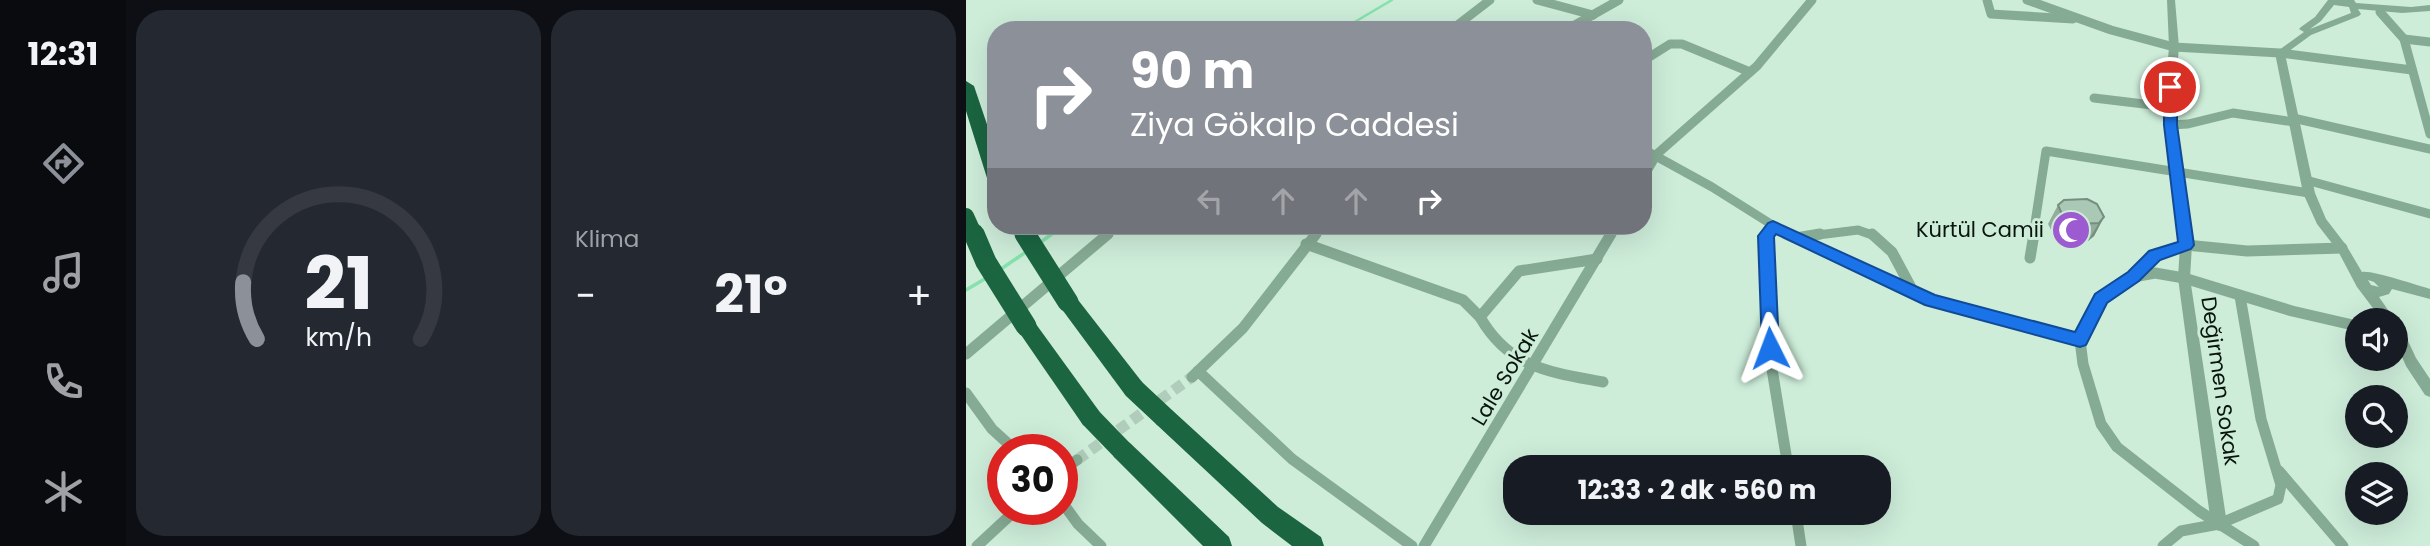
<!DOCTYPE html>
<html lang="tr">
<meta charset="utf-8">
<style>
:root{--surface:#171b24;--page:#242831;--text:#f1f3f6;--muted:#9ea1a6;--line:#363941;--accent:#8c9099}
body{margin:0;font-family:Poppins,sans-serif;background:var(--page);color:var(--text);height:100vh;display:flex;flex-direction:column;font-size:26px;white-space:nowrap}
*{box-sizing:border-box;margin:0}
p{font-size:23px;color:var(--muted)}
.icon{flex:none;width:38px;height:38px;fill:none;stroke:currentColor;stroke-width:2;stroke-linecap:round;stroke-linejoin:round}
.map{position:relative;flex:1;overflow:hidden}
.panel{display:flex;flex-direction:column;gap:10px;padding:10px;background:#0d0f14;width:840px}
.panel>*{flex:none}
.top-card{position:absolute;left:21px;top:21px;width:665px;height:214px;border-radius:28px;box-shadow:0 7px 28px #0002;background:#8c9099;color:#fff;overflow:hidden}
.controls{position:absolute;left:1379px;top:308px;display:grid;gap:14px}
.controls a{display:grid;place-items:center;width:63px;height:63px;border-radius:50%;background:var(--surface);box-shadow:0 7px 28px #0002;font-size:35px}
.speed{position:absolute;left:21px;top:434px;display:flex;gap:14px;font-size:35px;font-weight:700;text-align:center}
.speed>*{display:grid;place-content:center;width:91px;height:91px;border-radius:50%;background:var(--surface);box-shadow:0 7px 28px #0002;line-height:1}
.speed .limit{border:10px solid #d22;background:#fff;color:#111}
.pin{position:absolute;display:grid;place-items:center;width:60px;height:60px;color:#fff;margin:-30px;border:4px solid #fff;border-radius:50%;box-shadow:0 2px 7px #0007}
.me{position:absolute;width:77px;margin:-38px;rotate:357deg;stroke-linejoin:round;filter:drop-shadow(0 0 5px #0008)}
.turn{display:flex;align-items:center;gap:24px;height:147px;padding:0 28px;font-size:32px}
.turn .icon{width:91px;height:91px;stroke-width:2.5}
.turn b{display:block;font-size:49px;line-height:60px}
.lanes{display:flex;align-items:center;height:66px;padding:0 28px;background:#0003;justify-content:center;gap:35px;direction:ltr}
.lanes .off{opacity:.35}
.big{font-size:52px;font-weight:700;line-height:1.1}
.panel .tile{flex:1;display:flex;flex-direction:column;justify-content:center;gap:10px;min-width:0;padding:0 24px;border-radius:28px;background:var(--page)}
.panel .dial{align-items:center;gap:0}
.dial svg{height:182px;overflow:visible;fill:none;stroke:var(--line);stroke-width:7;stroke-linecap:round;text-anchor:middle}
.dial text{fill:var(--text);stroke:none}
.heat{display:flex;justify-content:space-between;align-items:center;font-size:38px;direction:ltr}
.panel .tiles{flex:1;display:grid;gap:10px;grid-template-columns:repeat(2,1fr)}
.trip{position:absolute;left:537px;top:455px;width:388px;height:70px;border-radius:28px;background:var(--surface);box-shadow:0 7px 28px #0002;font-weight:700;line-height:70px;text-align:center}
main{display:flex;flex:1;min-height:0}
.tabs{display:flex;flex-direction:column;width:126px;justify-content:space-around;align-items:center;background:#090b0e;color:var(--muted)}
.tabs .icon{width:49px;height:49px}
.tabs .active{color:var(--accent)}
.tabs b{font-size:32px;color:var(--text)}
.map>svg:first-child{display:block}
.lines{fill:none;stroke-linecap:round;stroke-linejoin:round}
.stream-far1{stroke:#85e2ad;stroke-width:2.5}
.stream{stroke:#85e2ad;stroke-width:3.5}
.minor-tunnel{stroke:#b0ccba;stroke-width:11;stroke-dasharray:11 6;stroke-linecap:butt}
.minor-far1{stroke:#86ab94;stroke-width:9}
.minor{stroke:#86ab94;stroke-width:11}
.tertiary{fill:#86ab94;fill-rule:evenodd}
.motorway{fill:#1b6541;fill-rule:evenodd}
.motorway-bridge-far1{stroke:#1b6541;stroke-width:16}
.motorway-bridge{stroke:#1b6541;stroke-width:21}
.wall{fill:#92ad9c}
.shaded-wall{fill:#778d7f}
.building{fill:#aac9b5;stroke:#778d7f;stroke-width:2}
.route{fill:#1a73e8;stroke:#114b97;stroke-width:2}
.labels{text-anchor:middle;stroke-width:6;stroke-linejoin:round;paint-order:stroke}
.poi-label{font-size:21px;fill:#09140d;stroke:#cdedd9;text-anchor:end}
.street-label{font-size:21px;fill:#09140d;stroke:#cdedd9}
</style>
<main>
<nav class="tabs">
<b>12:31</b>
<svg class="icon active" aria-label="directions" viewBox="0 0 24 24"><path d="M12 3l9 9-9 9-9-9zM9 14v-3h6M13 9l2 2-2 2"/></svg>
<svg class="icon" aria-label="music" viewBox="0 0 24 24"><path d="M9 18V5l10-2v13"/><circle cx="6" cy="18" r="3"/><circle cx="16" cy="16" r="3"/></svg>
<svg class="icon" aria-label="phone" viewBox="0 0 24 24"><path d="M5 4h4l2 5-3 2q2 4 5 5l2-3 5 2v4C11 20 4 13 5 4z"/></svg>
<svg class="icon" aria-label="climate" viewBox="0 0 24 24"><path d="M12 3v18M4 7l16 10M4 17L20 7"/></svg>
</nav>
<section class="panel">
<div class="tiles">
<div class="tile dial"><svg viewBox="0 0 100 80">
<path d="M14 69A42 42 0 1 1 86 69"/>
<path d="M14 69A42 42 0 0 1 8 44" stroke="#8c9099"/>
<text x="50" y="56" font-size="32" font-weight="700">21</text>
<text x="50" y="72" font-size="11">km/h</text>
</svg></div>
<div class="tile"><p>Klima</p>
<div class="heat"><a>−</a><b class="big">21°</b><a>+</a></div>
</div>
</div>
</section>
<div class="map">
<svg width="1464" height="546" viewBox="0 0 1464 546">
<rect width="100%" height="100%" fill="#cdedd9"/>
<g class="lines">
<g class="stream-far1">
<path d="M375 30 426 0"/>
<path d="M83 236 96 226"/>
</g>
<g class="stream">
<path d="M72 244 86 234"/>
<path d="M35 269 60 252"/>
<path d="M0 290 22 277"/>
</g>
<path class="minor-tunnel" d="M111 460 226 377"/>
<g class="minor-far1">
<path d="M571 0 627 15"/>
<path d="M1021 0 1025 14 1107 19"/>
<path d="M1061 0 1145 30 1208 47 1314 53 1446 70"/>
<path d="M1414 12 1438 39 1464 134"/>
<path d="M485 30 524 0"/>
<path d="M600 30 653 0"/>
<path d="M1438 39 1464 42"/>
<path d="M677 61 704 44H716L784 72"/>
<path d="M1128 98 1203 107"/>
<path d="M1327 118 1464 149"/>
<path d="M1204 125 1222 124 1267 113 1328 122"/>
<path d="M677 149 746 187 824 236"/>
<path d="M677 178 691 154 791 66 846 0"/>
<path d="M1340 180 1464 214"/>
<path d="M140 236 151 226"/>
<path d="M348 236 358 226"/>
<path d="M644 236 650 226"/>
<path d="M800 236 807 227"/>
<path d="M844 236 892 230 909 236"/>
<path d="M1067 236 1080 151 1343 193"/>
</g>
<g class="minor">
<path d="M802 234 806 369 822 467"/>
<path d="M820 234 965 300 1114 340"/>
<path d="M906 234 926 252 948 293"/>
<path d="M830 238 854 234"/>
<path d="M340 244 497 300 514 317"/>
<path d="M1064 258 1068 234"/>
<path d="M631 259 553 271 514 317C543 368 584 372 637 382"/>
<path d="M1167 277 1188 255 1220 245 1281 251 1376 248"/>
<path d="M0 354 142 234"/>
<path d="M232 371 326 459 446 546"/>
<path d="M226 377 277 328 350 234"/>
<path d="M0 393 26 429 49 450"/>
<path d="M96 470 111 460"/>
<path d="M1313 471 1377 546"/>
<path d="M96 502 112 524 135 546"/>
<path d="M830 513 835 546"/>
<path d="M11 546 51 509"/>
<path d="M458 546 645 234"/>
<path d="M1197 546 1215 531 1253 524 1312 499 1315 485 1295 419 1274 296"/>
<path d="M1288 546 1233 511 1151 447 1135 424 1117 364 1114 340 1135 299 1167 277 1189 273 1218 278 1326 311 1391 326"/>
</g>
<g class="tertiary">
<path d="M1201 0H1209L1213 47 1208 107 1226 245 1224 278 1261 524 1258 529 1253 531 1248 529 1245 524 1212 278 1214 245 1198 107 1203 47Z"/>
<path d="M1362 0H1388L1390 3 1445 7 1464 5V11L1436 13 1392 9 1395 14 1393 16 1345 35 1319 54 1349 193 1360 219 1380 245 1396 272C1406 270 1450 285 1464 289V299L1426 289 1423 294 1413 297 1429 320H1416L1391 287 1372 251 1351 224 1337 193 1309 53 1338 32 1333 29 1335 27 1349 17ZM1368 5 1383 7 1385 13 1344 29 1355 21ZM1402 280 1408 282 1413 287 1405 285Z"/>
<path d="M1430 325 1435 326 1450 358 1464 379V397L1459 395 1440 366 1430 343Z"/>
</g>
<g class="motorway">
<path d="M0 81 8 86 30 151V184L21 178 0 111Z"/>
<path d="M102 294 109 296 176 382 179 389 176 396 168 398 160 396 95 308 92 302 95 296Z"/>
<path d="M60 318 67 320 133 411 136 418 133 425 125 428 117 425 53 332 50 326 53 320Z"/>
<path d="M198 407 206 410 312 507 355 537 358 546H326L296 523 190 424 187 417 190 410Z"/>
<path d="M156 440 164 443 263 537 266 546H237L148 457 145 450 148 443Z"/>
</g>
<g class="motorway-bridge-far1">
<path d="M0 216 9 236"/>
<path d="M54 226 60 236"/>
</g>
<g class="motorway-bridge">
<path d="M8 234 20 262 60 326"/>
<path d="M59 234 102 302"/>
<path d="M168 389 198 417"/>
<path d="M125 418 156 450"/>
</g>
</g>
<path class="wall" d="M1092 205 1138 217 1128 236 1122 241 1100 242 1089 237 1082 224Z"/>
<path class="shaded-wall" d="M1138 217 1128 236 1122 241 1133 223Z"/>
<path class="building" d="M1121 199 1131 204 1138 217 1133 223 1110 224 1098 219 1092 205 1098 200Z"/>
<path class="route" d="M1204 83 1211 87V125L1228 245 1225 249 1194 260 1173 281 1141 303 1120 345 1114 347 959 305 810 234 808 237 813 348 811 353H798L796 348 792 236 802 223 807 221 969 295 1109 332 1129 294 1162 272 1183 251 1212 242 1198 125V87Z"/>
<defs>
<symbol id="mosque-disc" viewBox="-11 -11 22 22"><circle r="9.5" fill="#9c5bd1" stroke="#cdedd9"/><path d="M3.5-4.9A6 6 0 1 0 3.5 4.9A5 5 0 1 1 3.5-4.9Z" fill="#fff"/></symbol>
</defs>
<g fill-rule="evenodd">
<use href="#mosque-disc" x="1083" y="208" width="44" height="44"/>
</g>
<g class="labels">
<g class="poi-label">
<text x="1078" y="237">Kürtül Camii</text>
</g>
<g class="street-label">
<text transform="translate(539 377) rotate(-59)" y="7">Lale Sokak</text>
<text transform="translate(1254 381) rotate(82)" y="7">Değirmen Sokak</text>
</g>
</g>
</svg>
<div class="controls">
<a><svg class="icon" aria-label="sound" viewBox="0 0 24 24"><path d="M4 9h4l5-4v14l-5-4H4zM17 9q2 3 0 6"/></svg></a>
<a><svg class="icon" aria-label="search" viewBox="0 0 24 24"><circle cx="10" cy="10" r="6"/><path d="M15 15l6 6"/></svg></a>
<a><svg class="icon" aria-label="layers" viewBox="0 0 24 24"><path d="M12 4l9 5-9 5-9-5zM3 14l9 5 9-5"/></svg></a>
</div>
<div class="speed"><div class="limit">30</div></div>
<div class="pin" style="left:1204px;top:87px;background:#d93025"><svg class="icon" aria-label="arrive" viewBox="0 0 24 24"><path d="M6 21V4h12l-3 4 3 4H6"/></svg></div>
<svg class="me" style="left:804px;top:348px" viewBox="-20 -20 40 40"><path d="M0-17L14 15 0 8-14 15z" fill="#1a73e8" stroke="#fff" stroke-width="4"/></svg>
<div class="trip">12:33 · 2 dk · 560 m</div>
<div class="top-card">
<div class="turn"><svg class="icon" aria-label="right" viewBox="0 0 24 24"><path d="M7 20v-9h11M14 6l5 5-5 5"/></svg><div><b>90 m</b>Ziya Gökalp Caddesi</div></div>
<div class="lanes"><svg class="icon off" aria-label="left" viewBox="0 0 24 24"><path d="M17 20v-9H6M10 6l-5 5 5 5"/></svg><svg class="icon off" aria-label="ahead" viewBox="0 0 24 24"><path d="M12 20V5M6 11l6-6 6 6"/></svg><svg class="icon off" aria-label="ahead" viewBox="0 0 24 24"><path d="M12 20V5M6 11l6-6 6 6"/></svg><svg class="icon" aria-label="right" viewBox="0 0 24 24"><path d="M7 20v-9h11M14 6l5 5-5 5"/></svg></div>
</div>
</div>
</main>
